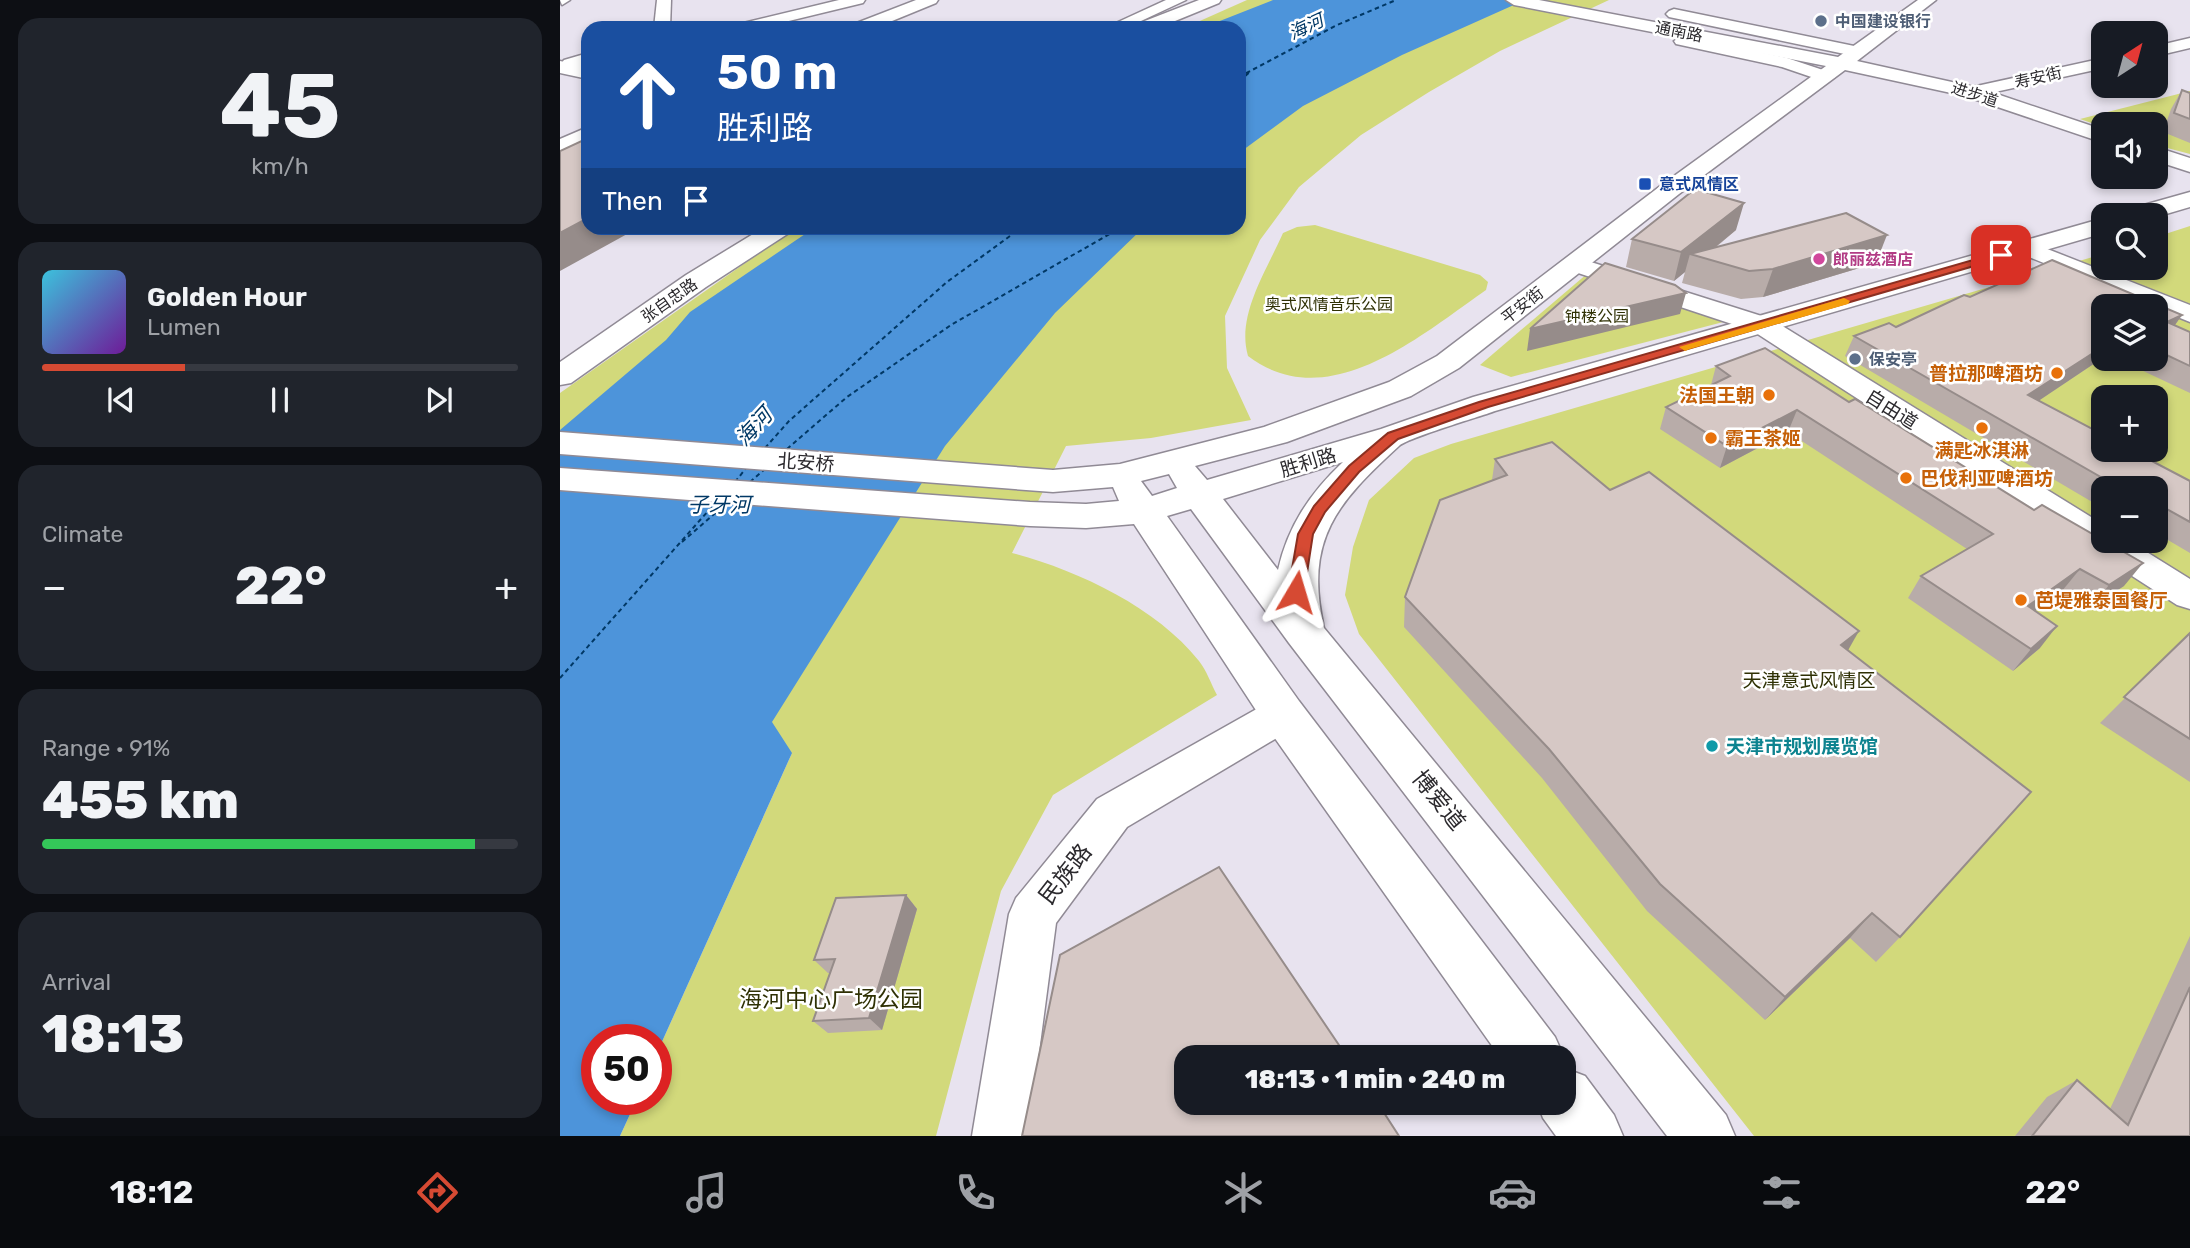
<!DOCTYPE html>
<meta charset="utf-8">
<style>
:root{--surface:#171b24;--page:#20242c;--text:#f1f3f6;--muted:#9ea1a6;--line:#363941;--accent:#d64a33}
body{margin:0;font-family:Rubik,"Noto Sans SC",sans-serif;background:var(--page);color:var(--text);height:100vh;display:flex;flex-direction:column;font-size:26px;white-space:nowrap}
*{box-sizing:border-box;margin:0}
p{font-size:23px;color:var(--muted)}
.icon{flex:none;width:38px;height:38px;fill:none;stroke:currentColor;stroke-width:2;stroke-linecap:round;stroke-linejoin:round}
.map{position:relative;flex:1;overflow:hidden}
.side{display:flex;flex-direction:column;gap:18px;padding:18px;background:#0d0f14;width:560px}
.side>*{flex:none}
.banner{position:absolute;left:21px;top:21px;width:665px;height:214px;border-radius:21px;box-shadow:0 4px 10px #0003;background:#1a4fa0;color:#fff;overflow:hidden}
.needle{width:46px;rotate:36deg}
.fabs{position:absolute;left:1531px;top:21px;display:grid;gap:14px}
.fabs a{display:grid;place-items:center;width:77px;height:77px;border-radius:14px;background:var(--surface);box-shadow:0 4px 10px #0003;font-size:35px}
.speed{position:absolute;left:21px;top:1024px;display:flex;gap:14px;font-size:35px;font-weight:700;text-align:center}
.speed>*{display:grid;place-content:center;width:91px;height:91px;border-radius:50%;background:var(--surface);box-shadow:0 4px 10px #0003;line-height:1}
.speed .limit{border:10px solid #d22;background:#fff;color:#111}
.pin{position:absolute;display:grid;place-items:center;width:60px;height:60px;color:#fff;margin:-30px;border-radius:14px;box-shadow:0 4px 10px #0006}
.me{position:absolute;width:77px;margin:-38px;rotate:7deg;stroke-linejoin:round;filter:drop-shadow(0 0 5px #0008)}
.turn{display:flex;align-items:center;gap:24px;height:147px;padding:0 21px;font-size:32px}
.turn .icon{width:91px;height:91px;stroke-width:2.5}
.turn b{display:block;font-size:49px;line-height:60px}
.then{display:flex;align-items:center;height:66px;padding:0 21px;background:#0003;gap:14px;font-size:26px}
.big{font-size:52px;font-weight:800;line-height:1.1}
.side .widget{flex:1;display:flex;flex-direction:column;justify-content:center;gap:10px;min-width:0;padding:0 24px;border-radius:21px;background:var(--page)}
.side .dial{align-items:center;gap:0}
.dial b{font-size:91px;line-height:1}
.song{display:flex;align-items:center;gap:21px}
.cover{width:84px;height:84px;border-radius:10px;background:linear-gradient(135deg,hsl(190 70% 55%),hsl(280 70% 35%))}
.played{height:7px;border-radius:4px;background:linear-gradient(90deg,var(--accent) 30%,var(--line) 30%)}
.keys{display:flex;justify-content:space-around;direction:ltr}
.heat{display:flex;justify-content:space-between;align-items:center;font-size:38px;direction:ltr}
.charge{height:10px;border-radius:5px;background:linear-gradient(90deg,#34c759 91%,var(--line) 0)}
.trip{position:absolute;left:614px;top:1045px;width:402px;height:70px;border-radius:21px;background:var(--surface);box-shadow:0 4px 10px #0003;font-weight:800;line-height:70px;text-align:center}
.dock{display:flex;height:112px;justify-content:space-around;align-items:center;background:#090b0e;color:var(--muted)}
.dock .icon{width:49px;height:49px}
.dock .selected{color:var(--accent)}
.dock b{font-size:32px;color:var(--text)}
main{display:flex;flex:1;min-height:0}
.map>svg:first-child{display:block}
.green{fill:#d2d97b;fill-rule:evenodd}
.water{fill:#4d94da}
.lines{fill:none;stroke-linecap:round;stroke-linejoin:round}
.ferry{stroke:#013865;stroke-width:2;stroke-dasharray:4.5 3.5;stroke-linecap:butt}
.street-casing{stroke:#908a95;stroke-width:3}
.secondary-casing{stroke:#908a95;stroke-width:3}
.street{fill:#fff;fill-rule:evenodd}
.secondary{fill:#fff;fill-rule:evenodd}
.wall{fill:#b8aca9;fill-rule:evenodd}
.shaded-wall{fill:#968c8a}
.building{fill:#d6c8c5;stroke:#968c8a;stroke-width:2}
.route{fill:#d64a33;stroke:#8b3021;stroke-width:2}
.slow{fill:#f59e0b}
.service-dot{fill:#5c6f8a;stroke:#fff;stroke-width:2.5}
.transit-dot{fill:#1a4fb4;stroke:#fff;stroke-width:2.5}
.hotel-dot{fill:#d1479c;stroke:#fff;stroke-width:2.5}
.food-dot{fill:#e8710a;stroke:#fff;stroke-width:2.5}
.culture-dot{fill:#0f9aa8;stroke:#fff;stroke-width:2.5}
.labels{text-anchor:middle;stroke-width:5;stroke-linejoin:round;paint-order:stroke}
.far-service-label{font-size:16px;font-weight:bold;fill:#4e5e75;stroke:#fff;text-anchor:start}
.far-street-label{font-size:16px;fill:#2c2a2e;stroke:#fff}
.far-transit-label{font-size:16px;font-weight:bold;fill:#164399;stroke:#fff;text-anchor:start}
.far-hotel-label{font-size:16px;font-weight:bold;fill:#b23c85;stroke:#fff;text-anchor:start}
.far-park-label{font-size:16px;fill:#2f3104;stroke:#fff}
.far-water-label{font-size:18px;font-style:italic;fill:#013865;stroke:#fff}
.food-label{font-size:19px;font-weight:bold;fill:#c56008;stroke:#fff;text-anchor:start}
.street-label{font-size:19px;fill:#2c2a2e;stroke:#fff}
.park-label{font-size:19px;fill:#2f3104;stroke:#fff}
.culture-label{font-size:19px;font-weight:bold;fill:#0d838f;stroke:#fff;text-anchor:start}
.water-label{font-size:21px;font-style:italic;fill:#013865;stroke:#fff}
.near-street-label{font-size:23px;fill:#2c2a2e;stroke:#fff}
.near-park-label{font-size:23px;fill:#2f3104;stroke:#fff}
</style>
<main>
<section class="side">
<div class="widget dial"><b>45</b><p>km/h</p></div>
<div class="widget">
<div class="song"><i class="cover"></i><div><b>Golden Hour</b><p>Lumen</p></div></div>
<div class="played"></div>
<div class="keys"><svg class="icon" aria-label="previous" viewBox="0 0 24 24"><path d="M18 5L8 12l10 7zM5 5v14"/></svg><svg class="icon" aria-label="pause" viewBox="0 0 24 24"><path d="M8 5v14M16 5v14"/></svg><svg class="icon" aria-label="next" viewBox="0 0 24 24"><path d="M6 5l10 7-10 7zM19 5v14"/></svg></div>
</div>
<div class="widget"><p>Climate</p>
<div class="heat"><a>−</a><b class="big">22°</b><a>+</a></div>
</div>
<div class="widget"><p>Range · 91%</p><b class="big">455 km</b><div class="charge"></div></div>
<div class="widget"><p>Arrival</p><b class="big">18:13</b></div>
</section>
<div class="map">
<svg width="1630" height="1136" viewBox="0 0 1630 1136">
<rect width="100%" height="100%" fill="#e8e3ef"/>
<g class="green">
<path d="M687 0H1049L940 51 869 92 801 135 739 187 700 240 665 316 667 368 691 420 591 438 506 446 452 553C517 570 596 607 639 661 647 671 651 684 657 695L493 795 441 891 376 1136H60L77 1099H96V1055L232 753 37 1040V1099L0 1136V393L235 228H679V28H624Z"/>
<path d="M1630 91V154L1596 145V124H1544L1543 127 1520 119Z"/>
<path d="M755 225 920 275 928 282 926 290C861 335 768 417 688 356 676 315 707 270 723 233L737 227Z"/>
<path d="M1630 226V1136H1194L799 634 785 595 793 547 809 500 854 458 891 444 1543 254 1544 268H1596V237ZM1544 306H1596V359H1544ZM1544 397H1596V450H1544ZM1544 488H1596V541H1544Z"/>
<path d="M1028 273 1171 320 951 377 920 365Z"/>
</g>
<g class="water">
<path d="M713 0H965L842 55 743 106 679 153V28H642Z"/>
<path d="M254 228H583L495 313 385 446 212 722 232 753 96 1055V1040H37V1099H77L60 1136H0V430L106 340 130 312Z"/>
</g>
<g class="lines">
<g class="ferry">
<path d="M679 77 777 25 836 0"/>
<path d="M679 81 690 72"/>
<path d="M205 448 229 421 387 282 461 228"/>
<path d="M227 449 287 397 391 325 553 232 555 228"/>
<path d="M175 482 187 467"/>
<path d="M190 482 205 469"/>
<path d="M122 542 168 502"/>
<path d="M0 678 157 501"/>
</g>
<defs>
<g id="street">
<path d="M97 0H111L110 28H94Z"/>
<path d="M279 0H305L303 3 200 28H173L175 25Z"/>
<path d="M606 0H626L566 28H545Z"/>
<path d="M1114 9 1299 47 1307 52 1299 57 1109 17 1106 14 1109 11Z"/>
<path d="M1122 36 1227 58 1272 73 1275 77 1266 82 1222 67 1116 44 1114 41Z"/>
<path d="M1630 38V48L1596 56V46Z"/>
<path d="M28 53V64L10 69 1 64 4 60Z"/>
<path d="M1544 58V68L1412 97 1403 92 1412 87Z"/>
<path d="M1467 241 1630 305V322L1459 253 1455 248 1459 243Z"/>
<path d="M1015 257 1211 319 1544 525V541H1569L1630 579V609L1617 605 1193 331 1006 269 1003 264 1006 259Z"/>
<path d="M723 697 737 702 743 714 737 726 567 827 496 923 468 1136H412L449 914 456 898 537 799 709 702Z"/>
</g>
<g id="secondary">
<path d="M0 0H10L2 5Z"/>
<path d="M356 0H378L376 3 315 28H291L294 24Z"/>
<path d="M639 0H661L659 3 598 28H574L577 24Z"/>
<path d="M946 0H979L1278 57 1358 0H1376L1297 61 1419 88 1544 130V143L1405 96 1285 70 1119 194 899 368 851 396 727 442 635 466 647 480 821 429 913 397 1544 218V233L935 411C919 417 847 438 839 446 777 503 744 539 764 628L1166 1115 1175 1136H1107L729 643 631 509 607 516 739 701 995 1037 1004 1057H940L707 727 574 524 526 528 470 526 0 490V468L470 502 526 504 559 501 553 487 493 492 0 454V432L493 470 560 464 704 427 829 382 877 356 1103 184 1266 66 954 5ZM783 462C750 493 728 526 718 570L663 499ZM609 474 617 488 592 496 581 481Z"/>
<path d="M0 61 28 67V79L0 73Z"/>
<path d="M28 127V141L0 154V139Z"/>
<path d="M1596 147 1630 158V172L1596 161Z"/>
<path d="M1630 192V207L1596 217 1563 215 1566 210Z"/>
<path d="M203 228H233L229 233 146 287 11 383 0 385V362L126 275Z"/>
<path d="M1004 1068 1025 1076 1054 1115 1063 1136H996L983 1118 977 1102H1004Z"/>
</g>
</defs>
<use href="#street" class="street-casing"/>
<use href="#secondary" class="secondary-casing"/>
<use href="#street" class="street"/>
<use href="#secondary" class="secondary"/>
</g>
<g class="wall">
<path d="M1622 90 1630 93V143L1603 132 1611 109Z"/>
<path d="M1176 230 1155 248 1316 263 1203 297 1181 299 1122 283 1125 272 1114 281 1066 267 1072 239Z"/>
<path d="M1492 260 1622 315 1614 326 1630 332V393L1562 361 1549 369 1535 363 1478 401 1544 435V450H1571L1630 481V553L1596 533V488H1544V509L1285 356 1294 336 1329 323 1336 327 1404 295 1410 297ZM1544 306H1596V359H1544Z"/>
<path d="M1156 366 1564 586 1531 607 1502 591 1475 611 1480 648 1453 671 1348 598 1361 576 1407 549 1228 432 1160 468 1100 429 1106 407 1151 385Z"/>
<path d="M935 459 1050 490 1288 651 1340 937 1316 962 1290 938 1205 1020 1087 911 982 778 844 627 845 597 932 480Z"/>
<path d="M1630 633V782L1540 723Z"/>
<path d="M346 895 357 909 322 1030 268 1033 253 1021 270 973H268L254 960Z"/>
<path d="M1630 936V1136H1455L1487 1097 1517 1080 1550 1109Z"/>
</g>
<g class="shaded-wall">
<path d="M1184 203 1176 230 1142 258 1130 254 1125 272 1114 281 1121 252Z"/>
<path d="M28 218V228H78L0 271V233Z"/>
<path d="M1327 235 1316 263 1203 297 1213 269Z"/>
<path d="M1126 293 1120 314 967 351 970 329Z"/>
<path d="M1622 315 1608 335 1607 322Z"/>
<path d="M1544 346V350L1535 363 1456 416 1468 395Z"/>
<path d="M1556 359H1563L1549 369Z"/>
<path d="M1237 410 1228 432 1160 468 1167 446Z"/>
<path d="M1583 563 1564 586 1531 607 1549 585Z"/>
<path d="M1520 569 1502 591 1452 628 1468 606Z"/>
<path d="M1497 626 1480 648 1453 671 1471 649Z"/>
<path d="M1299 631 1282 661 1281 645Z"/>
<path d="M346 895 357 909 322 1030 309 1018Z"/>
<path d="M1312 913 1290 938 1205 1020 1225 997Z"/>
</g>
<g class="building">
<path d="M1622 90 1630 93V119L1614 113Z"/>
<path d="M28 138V218L0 233V151Z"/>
<path d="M1135 189 1184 203 1121 252 1072 239Z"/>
<path d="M1286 213 1327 235 1213 269 1189 271 1130 254Z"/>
<path d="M1492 260 1622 315 1607 322 1630 332V366L1596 350V306H1544V346L1468 395 1544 435V450H1571L1630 481V522L1596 503V488H1560L1294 336 1329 323 1336 327 1404 295 1410 297Z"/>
<path d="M1045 263 1115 285 1126 293 970 329Z"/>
<path d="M1205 348 1289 402 1295 399 1474 510 1482 505 1583 563 1549 585 1520 569 1468 606 1497 626 1471 649 1361 576 1433 534 1237 410 1167 446 1106 407 1170 376 1156 366Z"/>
<path d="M992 442 1050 490 1089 472 1299 631 1281 645 1471 792 1340 937 1312 913 1225 997 1100 884 989 749 845 597 880 500 947 475 935 459Z"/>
<path d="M1630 633V739L1564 697Z"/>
<path d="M659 867 787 1057H626V1102H817L839 1136H462L500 955Z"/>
<path d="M346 895 309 1018 253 1021 275 959 254 960 276 898Z"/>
<path d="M1630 987V1136H1472L1517 1080 1568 1125Z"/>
</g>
<path class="route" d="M1441 252 1447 255 1445 257 928 407 838 439 799 472 765 512 753 534 744 592 736 598 728 592 738 534 754 506 789 466 828 433 919 402Z"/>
<path class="slow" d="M1284 298 1290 301 1288 304 1130 349 1125 351 1119 347Z"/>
<g class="service-dot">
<circle cx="1261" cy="21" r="7"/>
<circle cx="1295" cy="359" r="7"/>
</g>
<rect class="transit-dot" x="1078" y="177" width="14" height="14" rx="3.5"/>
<circle class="hotel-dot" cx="1259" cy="259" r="7"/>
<g class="food-dot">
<circle cx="1497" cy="373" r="7"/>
<circle cx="1209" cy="395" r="7"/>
<circle cx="1422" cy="428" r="7"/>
<circle cx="1151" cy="438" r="7"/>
<circle cx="1346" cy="478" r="7"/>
<circle cx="1461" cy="600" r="7"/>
</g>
<circle class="culture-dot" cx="1152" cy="746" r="7"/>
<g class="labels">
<g class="far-service-label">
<text x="1275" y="27">中国建设银行</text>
<text x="1309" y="365">保安亭</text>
</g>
<g class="far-street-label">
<text transform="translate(1119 31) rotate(11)" y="6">通南路</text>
<text transform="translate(1478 77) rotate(-13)" y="6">寿安街</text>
<text transform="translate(1415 94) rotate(18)" y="6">进步道</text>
<text transform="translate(109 300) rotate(-35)" y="6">张自忠路</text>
<text transform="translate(962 305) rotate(-38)" y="6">平安街</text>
</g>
<g class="far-transit-label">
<text x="1099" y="190">意式风情区</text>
</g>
<g class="far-hotel-label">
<text x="1273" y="265">郎丽兹酒店</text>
</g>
<g class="far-park-label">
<text x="769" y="310">奥式风情音乐公园</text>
<text x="1037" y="322">钟楼公园</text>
</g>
<g class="far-water-label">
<text transform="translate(746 27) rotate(-25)" y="6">海河</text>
</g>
<g class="food-label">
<text x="1483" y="380" text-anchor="end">普拉那啤酒坊</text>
<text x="1195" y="402" text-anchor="end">法国王朝</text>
<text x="1165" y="445">霸王茶姬</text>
<text x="1422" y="457" text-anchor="middle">满匙冰淇淋</text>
<text x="1360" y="485">巴伐利亚啤酒坊</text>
<text x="1475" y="607">芭堤雅泰国餐厅</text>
</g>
<g class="street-label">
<text transform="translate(1332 409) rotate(32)" y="7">自由道</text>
<text transform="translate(246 462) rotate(4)" y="7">北安桥</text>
<text transform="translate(748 462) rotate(-17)" y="7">胜利路</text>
</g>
<g class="park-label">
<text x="1249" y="687">天津意式风情区</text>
</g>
<g class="culture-label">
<text x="1166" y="753">天津市规划展览馆</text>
</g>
<g class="water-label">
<text transform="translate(194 427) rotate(-47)" y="7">海河</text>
<text x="159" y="512">子牙河</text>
</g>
<g class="near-street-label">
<text transform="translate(879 800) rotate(51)" y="8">博爱道</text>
<text transform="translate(505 874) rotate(-52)" y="8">民族路</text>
</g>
<g class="near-park-label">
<text x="271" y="1007">海河中心广场公园</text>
</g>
</g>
</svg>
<div class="fabs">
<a><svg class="needle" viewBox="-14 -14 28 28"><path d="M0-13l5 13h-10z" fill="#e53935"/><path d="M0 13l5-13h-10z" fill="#9ea1a6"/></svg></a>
<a><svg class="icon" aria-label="sound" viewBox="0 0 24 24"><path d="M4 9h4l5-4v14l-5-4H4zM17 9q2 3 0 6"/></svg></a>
<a><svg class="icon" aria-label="search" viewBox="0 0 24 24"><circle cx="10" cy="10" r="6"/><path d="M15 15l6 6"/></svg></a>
<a><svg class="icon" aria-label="layers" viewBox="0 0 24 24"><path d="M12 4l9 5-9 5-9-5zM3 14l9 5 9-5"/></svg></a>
<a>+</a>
<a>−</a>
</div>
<div class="speed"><div class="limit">50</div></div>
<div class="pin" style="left:1441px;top:255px;background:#d93025"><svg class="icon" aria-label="arrive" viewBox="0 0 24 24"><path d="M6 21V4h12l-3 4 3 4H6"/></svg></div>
<svg class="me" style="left:736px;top:592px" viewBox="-20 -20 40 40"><path d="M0-17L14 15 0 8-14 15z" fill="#d64a33" stroke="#fff" stroke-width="4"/></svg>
<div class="trip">18:13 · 1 min · 240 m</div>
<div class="banner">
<div class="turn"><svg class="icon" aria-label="ahead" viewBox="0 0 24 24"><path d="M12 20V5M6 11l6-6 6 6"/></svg><div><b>50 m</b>胜利路</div></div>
<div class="then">Then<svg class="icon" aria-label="arrive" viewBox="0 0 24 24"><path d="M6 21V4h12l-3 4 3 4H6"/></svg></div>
</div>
</div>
</main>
<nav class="dock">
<b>18:12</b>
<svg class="icon selected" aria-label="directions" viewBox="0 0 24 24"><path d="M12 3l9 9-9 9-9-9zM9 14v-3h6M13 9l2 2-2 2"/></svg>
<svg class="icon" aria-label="music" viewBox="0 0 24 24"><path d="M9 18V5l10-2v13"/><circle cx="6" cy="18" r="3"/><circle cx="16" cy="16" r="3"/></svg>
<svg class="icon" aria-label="phone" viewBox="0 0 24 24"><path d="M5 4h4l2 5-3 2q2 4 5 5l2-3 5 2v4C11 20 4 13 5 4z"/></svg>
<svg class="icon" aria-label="climate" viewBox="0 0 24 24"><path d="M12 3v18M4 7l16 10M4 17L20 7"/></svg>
<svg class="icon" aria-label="car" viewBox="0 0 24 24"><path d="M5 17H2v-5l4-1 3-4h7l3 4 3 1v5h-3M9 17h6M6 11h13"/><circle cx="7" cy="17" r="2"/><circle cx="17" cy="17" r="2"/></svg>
<svg class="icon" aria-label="filters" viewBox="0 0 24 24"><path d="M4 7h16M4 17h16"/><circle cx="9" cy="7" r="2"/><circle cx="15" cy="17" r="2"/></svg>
<b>22°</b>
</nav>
